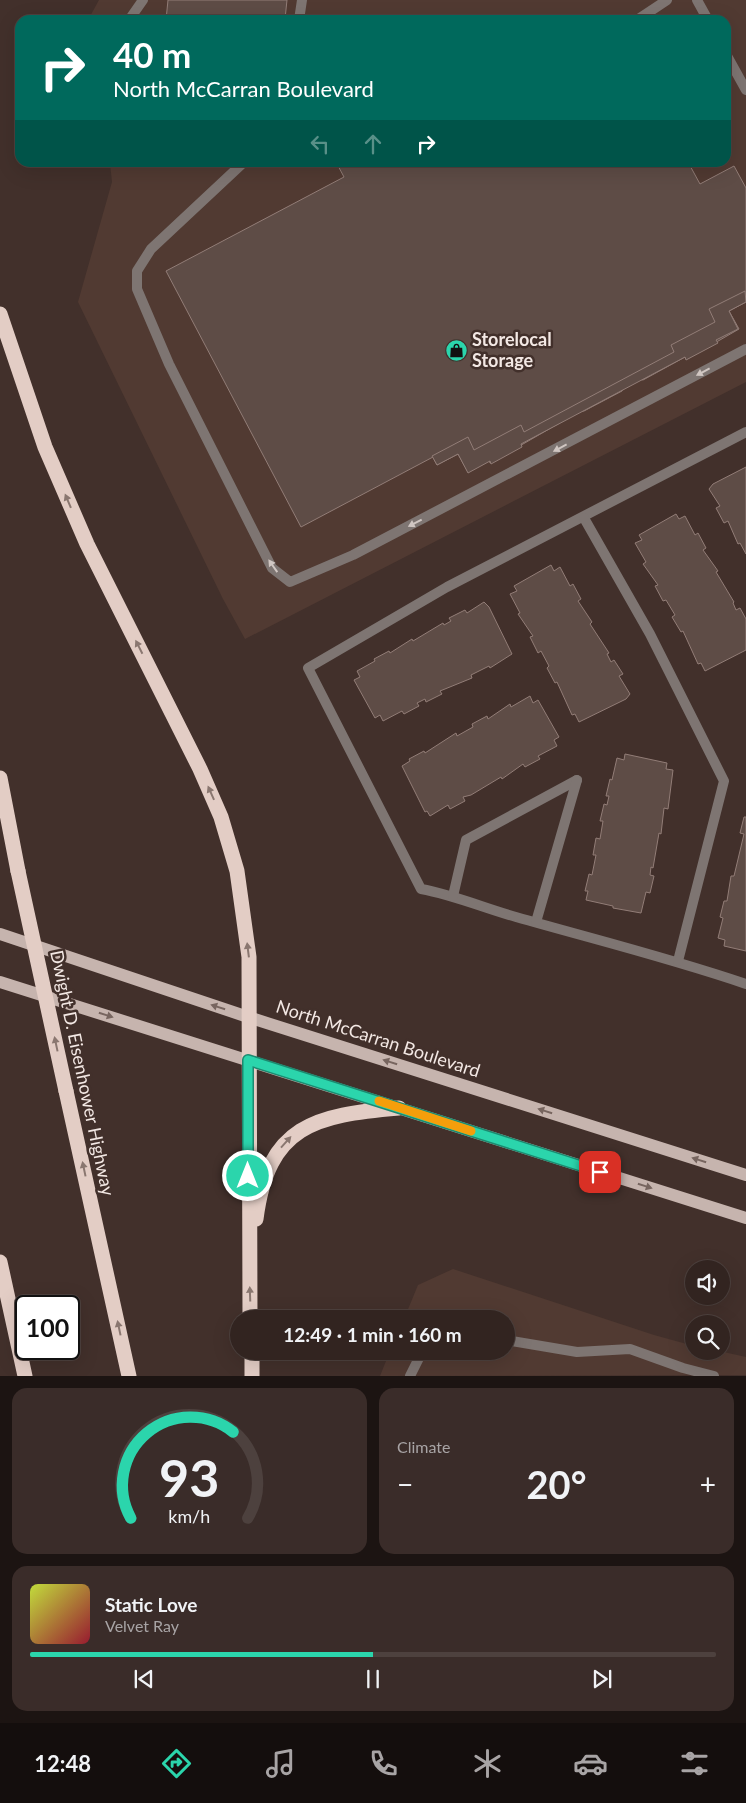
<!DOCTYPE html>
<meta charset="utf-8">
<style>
:root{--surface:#322420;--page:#3a2c29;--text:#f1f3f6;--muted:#a8a4a5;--line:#4d413e;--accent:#2bd5ac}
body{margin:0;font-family:Lato,sans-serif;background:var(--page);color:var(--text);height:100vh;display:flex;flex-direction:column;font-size:19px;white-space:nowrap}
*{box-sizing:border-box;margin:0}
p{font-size:16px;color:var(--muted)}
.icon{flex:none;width:28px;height:28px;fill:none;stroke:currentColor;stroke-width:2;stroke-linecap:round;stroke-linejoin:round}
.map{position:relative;height:1376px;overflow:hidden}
.panel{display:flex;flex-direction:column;gap:12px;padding:12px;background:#1c1412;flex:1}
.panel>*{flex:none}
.top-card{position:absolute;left:15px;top:15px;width:716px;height:152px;border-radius:15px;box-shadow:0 5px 20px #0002,0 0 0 1px var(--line);background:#00695c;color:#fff;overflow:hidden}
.controls{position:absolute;left:685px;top:1260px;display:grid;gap:10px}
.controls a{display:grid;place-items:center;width:45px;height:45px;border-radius:50%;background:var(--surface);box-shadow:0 5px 20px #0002,0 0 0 1px var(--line);font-size:25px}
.speed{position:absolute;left:15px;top:1295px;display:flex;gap:10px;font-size:25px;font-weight:700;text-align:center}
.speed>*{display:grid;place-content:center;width:65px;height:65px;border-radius:50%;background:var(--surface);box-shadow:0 5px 20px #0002,0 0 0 1px var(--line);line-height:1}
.speed .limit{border:2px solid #111;border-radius:8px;background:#fff;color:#111}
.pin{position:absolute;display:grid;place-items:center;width:42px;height:42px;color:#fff;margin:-21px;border-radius:10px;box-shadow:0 2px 8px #0006}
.me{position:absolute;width:55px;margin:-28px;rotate:0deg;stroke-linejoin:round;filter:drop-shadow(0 0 4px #0008)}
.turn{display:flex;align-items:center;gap:18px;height:105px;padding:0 15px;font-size:22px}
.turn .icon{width:65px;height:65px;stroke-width:2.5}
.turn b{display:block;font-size:35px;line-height:42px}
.lanes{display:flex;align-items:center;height:48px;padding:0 15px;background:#0003;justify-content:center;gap:25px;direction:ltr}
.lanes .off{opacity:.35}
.big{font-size:38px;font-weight:700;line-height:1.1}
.panel .widget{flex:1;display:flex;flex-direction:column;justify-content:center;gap:8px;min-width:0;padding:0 18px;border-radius:15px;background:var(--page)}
.panel .dial{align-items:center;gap:0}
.dial svg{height:130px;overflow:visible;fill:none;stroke:var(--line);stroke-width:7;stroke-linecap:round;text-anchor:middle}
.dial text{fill:var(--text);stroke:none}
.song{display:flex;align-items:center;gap:15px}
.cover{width:60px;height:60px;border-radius:8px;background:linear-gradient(135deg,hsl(70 70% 55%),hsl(350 70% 35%))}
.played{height:5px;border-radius:2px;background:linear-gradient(90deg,var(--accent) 50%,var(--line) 50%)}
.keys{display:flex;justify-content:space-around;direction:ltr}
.heat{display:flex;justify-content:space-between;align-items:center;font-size:28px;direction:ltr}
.panel .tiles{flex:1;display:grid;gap:12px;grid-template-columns:1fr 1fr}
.widget:last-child{grid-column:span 2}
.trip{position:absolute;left:230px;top:1310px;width:285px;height:50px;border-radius:25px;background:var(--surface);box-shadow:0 5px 20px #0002,0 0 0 1px var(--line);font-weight:700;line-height:50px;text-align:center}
.tabs{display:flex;height:80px;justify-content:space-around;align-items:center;background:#140e0d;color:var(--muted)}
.tabs .icon{width:35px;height:35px}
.tabs .current{color:var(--accent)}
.tabs b{font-size:22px;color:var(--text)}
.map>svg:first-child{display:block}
.built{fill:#513a32}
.building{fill:#5e4c46;stroke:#927d77}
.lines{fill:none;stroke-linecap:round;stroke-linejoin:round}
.lane{stroke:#7e7572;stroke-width:10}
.primary{stroke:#c6b4ae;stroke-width:12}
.highway{stroke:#e3cdc5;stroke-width:15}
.highway-bridge{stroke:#e3cdc5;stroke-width:15}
.oneway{fill:#d0c6c2}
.oneway2{fill:#8a7770}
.oneway3{fill:#77655f}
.route-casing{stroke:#1c8a70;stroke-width:12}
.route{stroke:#2bd5ac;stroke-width:9}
.slow{stroke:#f59e0b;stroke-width:9}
.labels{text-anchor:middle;stroke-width:5;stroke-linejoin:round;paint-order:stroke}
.poi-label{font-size:18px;font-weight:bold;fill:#f3e8e4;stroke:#42302b;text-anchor:start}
.street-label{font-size:18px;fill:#f3e8e4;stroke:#42302b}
</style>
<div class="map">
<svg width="746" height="1376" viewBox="0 0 746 1376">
<rect width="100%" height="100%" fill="#42302b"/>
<g class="built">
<path d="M99 0H746V382L245 639 223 599 78 302 112 182 110 163 726 162V20H88Z"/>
<path d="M453 1269 654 1335 694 1346V1351H719L746 1357V1375L380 1376 390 1351H506V1319H404L418 1285Z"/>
</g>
<g class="building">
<path d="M168 0H287L285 19 166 20Z"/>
<path d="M336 162H688L700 184 734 166 746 188V302L729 311 739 329 687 359 685 357 643 380 635 378 627 383 622 391 584 411H576L565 416 563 421 490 463 489 460 468 472 458 454 437 465 433 457 301 527 166 271 344 177Z"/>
<path d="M745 291 746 302 729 311 738 329 716 340 718 343 686 360 685 357 521 444 522 447 491 464 490 461 468 473 458 454 437 465 432 456 468 437 474 450 521 425 524 432 674 352 671 345 715 322 709 309Z"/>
<path d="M746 467V554L740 543 738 544 728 521 724 523 716 508 720 506 709 489 713 484Z"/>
<path d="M676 514 679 519 685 516 695 535 698 533 706 548 703 550 718 571 716 572 734 602 733 603 736 610 740 608 746 619V650L705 671 701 663 698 664 683 631 681 632 672 617 675 615 666 600 663 601 655 586 658 585 643 564 646 562 635 543 642 540 639 535Z"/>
<path d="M551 565 554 571 560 567 570 586 573 584 581 599 578 601 592 622 590 624 609 653 607 654 611 662 614 660 623 674 619 676 630 694 626 699 579 722 575 714 572 715 557 682 555 683 547 668 549 666 541 651 538 653 530 637 533 636 518 614 520 613 510 594 517 591 514 586Z"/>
<path d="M484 602 489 607 512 654 490 668 489 666 471 675 472 678 440 691 442 694 426 702 425 699 417 703 419 706 404 714 402 711 383 721 380 715 375 718 354 680 360 677 357 671 375 661 374 659 389 651 390 653 412 639 413 641 443 623 444 625 451 621 449 618 465 610 467 613Z"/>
<path d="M530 696 533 703 538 700 559 737 554 740 557 746 538 756 540 759 525 767 523 764 502 779 501 777 471 795 463 797 465 801 450 809 448 805 430 816 427 811 425 812 402 766 410 761 409 759 424 751 425 753 456 733 457 736 473 727 472 724 487 716 488 719 510 704 511 707Z"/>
<path d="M625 754 667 763 666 769 673 770 668 809 664 808 661 834 659 833 653 868 651 867 650 875 654 876 650 893 646 892 641 913 613 908V906L586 900 588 891H585L589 874 592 875 596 855H593L596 838 600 839 603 821H600L604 804 607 805 609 796H606L610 779 612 780 617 758 624 760Z"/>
<path d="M744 817H746V951L724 946 725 940 718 938 723 918 720 917 724 901H727L731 876H734L744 834 740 833Z"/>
</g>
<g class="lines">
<g class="lane">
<path d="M697 0 708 20"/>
<path d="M129 20 143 0"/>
<path d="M299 20 302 0"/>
<path d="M637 20 667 0"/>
<path d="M726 54 746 90"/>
<path d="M244 162 151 249 137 271V289L169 364 272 568 290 582 353 555 746 349"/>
<path d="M746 432 447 587 308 668 421 889C454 895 484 908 516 917 593 939 670 958 746 984"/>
<path d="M584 518 650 634 724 781 678 961"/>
<path d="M453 896 466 840 577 780"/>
<path d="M536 922 577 780"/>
<path d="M506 1340 577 1352 630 1349 683 1368 714 1376"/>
<path d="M410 1376 419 1358 429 1351"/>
</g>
<g class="primary">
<path d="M0 934 248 1017 746 1175"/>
<path d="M0 982 746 1218"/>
</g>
<g class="highway">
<path d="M0 314 45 447 87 544 200 769 221 817 237 871 249 957 250 1319"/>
<path d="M0 778 18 871"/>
<path d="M66 1091 129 1376"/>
<path d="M256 1219C268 1125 315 1115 399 1108"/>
<path d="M0 1262 25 1376"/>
<path d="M252 1351V1376"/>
</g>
<path class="highway-bridge" d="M18 871 66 1091"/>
</g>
<defs><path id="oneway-solid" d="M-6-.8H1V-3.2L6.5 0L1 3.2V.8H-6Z" transform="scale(1.25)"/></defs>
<g class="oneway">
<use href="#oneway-solid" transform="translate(703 372) rotate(152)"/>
<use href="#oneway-solid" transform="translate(560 448) rotate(152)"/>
<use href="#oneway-solid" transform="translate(415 523) rotate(153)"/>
<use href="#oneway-solid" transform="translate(273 566) rotate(-125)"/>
</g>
<g class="oneway2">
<use href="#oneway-solid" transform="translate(68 501) rotate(-113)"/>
<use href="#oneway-solid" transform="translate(139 647) rotate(-117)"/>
<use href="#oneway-solid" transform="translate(211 793) rotate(-114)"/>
<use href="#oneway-solid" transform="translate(248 950) rotate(-97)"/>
<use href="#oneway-solid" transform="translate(56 1044) rotate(-102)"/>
<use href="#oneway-solid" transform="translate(286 1142) rotate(-48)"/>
<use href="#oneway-solid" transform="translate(84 1169) rotate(-102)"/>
<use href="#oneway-solid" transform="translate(250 1294) rotate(-92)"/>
<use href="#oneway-solid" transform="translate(119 1328) rotate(-102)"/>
</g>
<g class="oneway3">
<use href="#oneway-solid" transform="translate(218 1007) rotate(-162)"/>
<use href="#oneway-solid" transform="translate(106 1015) rotate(18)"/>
<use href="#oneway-solid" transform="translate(390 1062) rotate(-162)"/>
<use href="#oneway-solid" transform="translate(545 1111) rotate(-162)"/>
<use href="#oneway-solid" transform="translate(699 1160) rotate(-162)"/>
<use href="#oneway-solid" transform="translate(645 1186) rotate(18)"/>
</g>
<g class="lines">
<defs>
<path id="route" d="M248 1176V1060L600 1172"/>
</defs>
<use href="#route" class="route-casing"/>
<use href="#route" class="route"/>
<path class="slow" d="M379 1101 471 1131"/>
</g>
<defs>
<symbol id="shop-disc" viewBox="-11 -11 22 22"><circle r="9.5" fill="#2bd5ac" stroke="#42302b"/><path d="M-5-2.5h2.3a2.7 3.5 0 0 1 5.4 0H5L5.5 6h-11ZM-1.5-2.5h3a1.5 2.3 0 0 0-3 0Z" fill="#111"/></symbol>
</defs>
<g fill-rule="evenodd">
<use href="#shop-disc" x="444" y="338" width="25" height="25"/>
</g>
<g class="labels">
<g class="poi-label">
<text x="472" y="346">Storelocal<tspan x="472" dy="21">Storage</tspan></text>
</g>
<g class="street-label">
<text transform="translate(378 1039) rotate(18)" y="6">North McCarran Boulevard</text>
<text transform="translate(82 1073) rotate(78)" y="6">Dwight D. Eisenhower Highway</text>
</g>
</g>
</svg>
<div class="controls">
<a><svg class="icon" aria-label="sound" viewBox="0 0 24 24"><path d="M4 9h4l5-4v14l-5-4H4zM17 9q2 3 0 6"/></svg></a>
<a><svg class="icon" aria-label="search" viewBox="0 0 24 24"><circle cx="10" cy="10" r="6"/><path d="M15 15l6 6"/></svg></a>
</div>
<div class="speed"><div class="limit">100</div></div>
<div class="pin" style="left:600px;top:1172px;background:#d93025"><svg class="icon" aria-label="arrive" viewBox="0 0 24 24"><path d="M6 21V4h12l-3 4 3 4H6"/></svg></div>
<svg class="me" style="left:248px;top:1176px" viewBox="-20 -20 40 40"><circle r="17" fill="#2bd5ac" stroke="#fff" stroke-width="3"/><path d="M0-11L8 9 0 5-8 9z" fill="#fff"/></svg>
<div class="trip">12:49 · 1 min · 160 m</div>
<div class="top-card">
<div class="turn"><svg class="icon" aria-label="right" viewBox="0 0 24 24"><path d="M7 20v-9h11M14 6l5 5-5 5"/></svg><div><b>40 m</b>North McCarran Boulevard</div></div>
<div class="lanes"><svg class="icon off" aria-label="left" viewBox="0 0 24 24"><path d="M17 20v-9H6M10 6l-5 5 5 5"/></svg><svg class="icon off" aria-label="ahead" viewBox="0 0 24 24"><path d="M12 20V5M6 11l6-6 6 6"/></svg><svg class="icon" aria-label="right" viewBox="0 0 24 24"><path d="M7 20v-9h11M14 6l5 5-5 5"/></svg></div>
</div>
</div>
<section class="panel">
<div class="tiles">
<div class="widget dial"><svg viewBox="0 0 100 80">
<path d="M14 69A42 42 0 1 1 86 69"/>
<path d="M14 69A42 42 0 0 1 77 16" stroke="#2bd5ac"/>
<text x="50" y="56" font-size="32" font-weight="700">93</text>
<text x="50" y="72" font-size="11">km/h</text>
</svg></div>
<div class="widget"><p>Climate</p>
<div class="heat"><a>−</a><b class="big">20°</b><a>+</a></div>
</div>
<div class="widget">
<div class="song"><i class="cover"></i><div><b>Static Love</b><p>Velvet Ray</p></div></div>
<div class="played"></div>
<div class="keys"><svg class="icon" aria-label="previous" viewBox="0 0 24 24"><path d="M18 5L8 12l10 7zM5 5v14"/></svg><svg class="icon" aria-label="pause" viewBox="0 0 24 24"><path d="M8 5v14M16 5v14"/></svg><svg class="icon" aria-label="next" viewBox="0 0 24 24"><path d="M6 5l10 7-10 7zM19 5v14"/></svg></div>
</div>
</div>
</section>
<nav class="tabs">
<b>12:48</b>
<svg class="icon current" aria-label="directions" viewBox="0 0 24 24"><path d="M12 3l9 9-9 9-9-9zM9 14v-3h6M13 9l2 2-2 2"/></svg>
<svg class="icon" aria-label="music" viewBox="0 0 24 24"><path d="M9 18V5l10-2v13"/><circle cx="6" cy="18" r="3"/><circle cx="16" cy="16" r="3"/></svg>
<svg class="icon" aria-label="phone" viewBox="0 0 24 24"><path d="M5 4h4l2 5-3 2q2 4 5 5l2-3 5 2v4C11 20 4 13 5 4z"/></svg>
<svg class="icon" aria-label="climate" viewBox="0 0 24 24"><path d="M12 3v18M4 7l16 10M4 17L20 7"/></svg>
<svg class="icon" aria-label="car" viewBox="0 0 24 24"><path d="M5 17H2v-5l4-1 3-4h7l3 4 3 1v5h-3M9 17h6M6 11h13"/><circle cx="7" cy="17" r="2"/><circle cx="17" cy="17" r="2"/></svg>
<svg class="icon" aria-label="filters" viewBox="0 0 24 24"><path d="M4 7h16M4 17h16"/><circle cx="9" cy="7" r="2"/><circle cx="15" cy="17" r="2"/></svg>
</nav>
